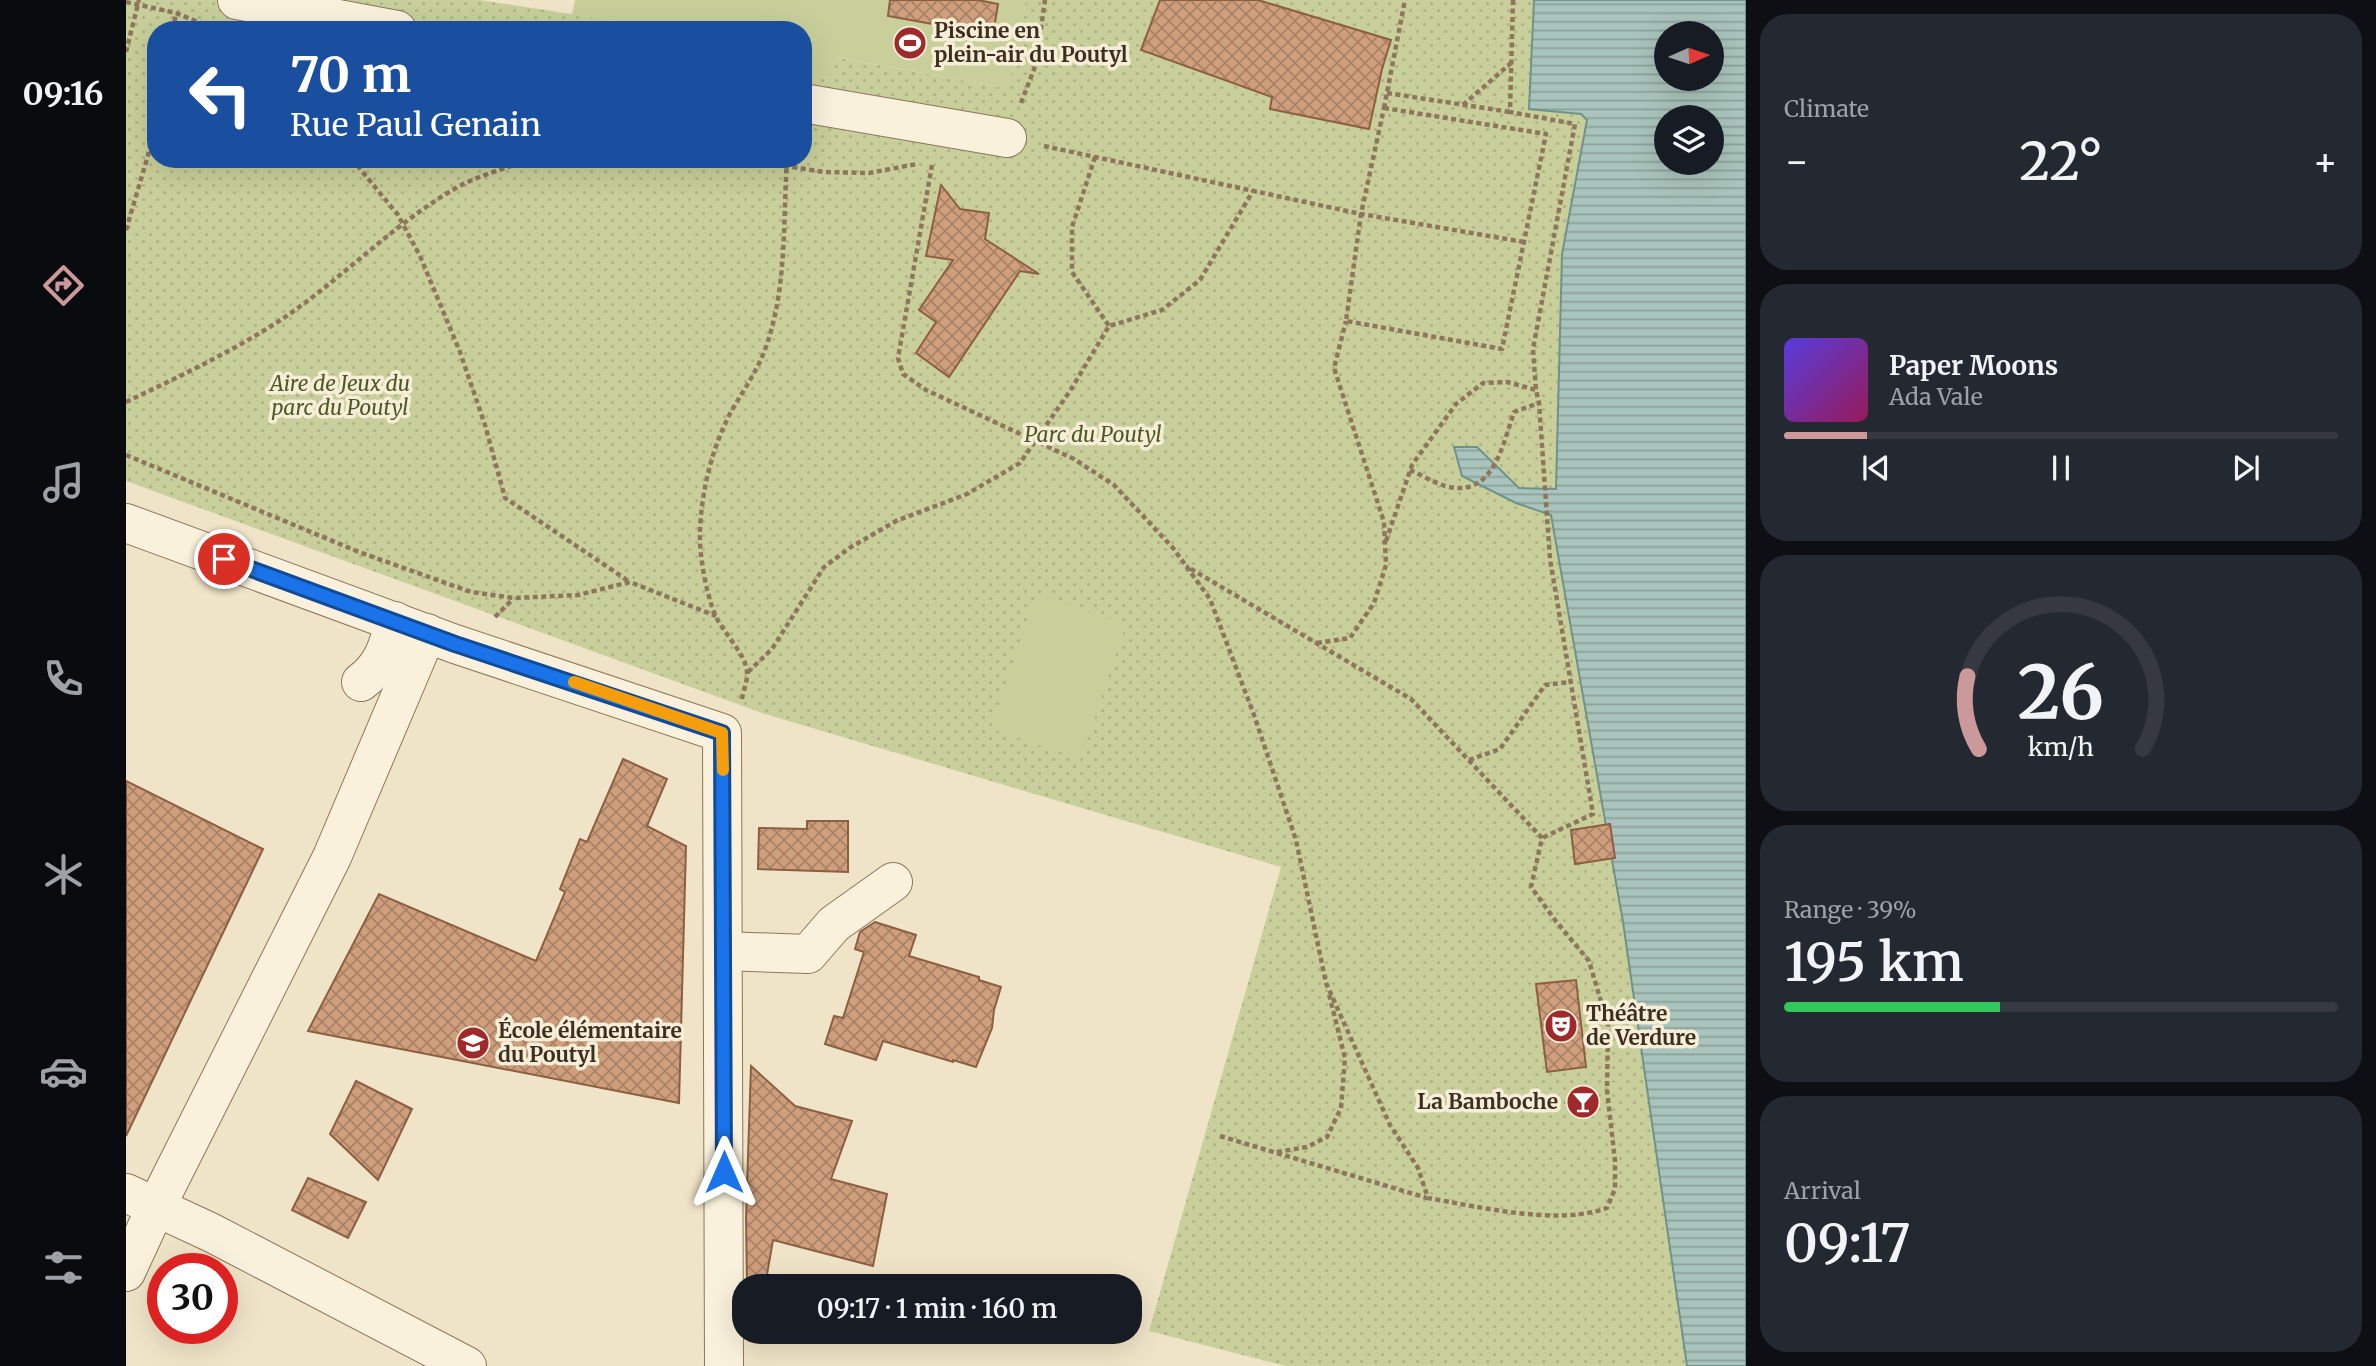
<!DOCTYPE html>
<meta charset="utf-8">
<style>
:root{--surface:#171b24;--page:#242831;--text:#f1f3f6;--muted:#9ea1a6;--line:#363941;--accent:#cc999b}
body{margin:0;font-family:Merriweather,serif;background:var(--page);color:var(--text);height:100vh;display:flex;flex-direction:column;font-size:26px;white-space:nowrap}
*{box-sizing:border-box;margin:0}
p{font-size:23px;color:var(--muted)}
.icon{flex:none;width:38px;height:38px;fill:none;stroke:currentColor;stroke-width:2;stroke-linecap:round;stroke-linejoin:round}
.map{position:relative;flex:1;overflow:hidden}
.details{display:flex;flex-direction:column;gap:14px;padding:14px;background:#0d0f14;width:630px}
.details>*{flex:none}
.top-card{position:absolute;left:21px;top:21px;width:665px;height:147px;border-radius:28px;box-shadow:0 7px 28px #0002;background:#1a4fa0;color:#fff;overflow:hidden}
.needle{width:46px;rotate:87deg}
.buttons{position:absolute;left:1528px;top:21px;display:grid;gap:14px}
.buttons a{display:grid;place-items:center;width:70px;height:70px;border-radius:50%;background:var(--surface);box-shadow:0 7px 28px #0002;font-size:35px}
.speed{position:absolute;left:21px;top:1253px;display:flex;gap:14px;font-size:35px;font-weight:700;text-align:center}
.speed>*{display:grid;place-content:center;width:91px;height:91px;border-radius:50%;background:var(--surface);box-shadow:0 7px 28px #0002;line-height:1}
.speed .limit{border:10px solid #d22;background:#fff;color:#111}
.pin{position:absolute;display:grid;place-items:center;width:60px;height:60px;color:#fff;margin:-30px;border:4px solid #fff;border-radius:50%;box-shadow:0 2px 7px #0007}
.me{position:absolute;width:77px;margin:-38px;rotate:0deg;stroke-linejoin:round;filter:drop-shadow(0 0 5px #0008)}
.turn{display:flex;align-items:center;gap:24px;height:147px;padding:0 28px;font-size:32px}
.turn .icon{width:91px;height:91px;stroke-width:2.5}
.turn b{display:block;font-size:49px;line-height:60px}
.big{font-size:52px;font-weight:600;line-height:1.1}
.details .tile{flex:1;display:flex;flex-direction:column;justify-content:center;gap:10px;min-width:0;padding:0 24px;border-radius:28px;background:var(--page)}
.details .dial{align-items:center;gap:0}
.dial svg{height:182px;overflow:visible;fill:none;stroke:var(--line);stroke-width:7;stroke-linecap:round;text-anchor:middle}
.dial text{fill:var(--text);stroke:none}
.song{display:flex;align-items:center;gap:21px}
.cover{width:84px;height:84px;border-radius:10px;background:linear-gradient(135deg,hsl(250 70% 55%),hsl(330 70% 35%))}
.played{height:7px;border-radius:4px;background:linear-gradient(90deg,var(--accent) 15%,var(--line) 15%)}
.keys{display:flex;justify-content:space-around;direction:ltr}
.heat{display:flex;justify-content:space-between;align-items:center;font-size:38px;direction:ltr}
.charge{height:10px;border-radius:5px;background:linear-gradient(90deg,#34c759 39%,var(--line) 0)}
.trip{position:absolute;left:606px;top:1274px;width:410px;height:70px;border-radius:28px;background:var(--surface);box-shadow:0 7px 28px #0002;font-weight:600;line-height:70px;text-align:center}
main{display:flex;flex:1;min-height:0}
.dock{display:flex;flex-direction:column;width:126px;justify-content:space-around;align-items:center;background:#090b0e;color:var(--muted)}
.dock .icon{width:49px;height:49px}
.dock .selected{color:var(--accent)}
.dock b{font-size:32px;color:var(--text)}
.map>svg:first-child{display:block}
.park{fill:url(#park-dots)}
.pitch{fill:#c9cf9b}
.water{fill:url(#water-rules);stroke:#6f938a;stroke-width:2;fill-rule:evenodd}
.building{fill:url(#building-cross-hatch);stroke:#8d5f41;stroke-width:2}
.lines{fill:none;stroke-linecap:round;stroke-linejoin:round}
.minor-casing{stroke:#8d765c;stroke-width:40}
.path{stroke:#8d765c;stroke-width:4.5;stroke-dasharray:5 3.5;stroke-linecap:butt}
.minor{stroke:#faf1dc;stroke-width:38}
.route-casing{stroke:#114b97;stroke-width:18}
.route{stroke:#1a73e8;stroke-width:12}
.slow{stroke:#f59e0b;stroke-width:12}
.labels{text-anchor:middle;stroke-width:7;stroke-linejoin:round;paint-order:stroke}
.poi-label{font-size:21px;font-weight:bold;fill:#3d2e20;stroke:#f7eed8;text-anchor:start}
.park-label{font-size:21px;font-style:italic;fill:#4d5a26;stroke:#f7eed8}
</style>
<main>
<nav class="dock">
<b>09:16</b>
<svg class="icon selected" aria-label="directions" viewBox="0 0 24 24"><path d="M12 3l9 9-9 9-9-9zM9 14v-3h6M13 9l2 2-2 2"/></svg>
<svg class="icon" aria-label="music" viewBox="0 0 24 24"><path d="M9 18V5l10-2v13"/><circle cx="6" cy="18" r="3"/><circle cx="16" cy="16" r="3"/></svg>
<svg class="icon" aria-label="phone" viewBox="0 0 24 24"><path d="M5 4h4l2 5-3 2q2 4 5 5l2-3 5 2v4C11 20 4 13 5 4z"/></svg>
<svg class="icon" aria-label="climate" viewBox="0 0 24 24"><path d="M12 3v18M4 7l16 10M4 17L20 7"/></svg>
<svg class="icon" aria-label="car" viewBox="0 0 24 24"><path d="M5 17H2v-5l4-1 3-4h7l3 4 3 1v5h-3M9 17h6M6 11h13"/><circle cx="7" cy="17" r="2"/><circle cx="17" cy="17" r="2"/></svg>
<svg class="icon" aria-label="filters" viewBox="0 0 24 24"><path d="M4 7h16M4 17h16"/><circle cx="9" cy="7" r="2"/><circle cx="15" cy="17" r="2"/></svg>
</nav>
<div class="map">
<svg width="1620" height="1366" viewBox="0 0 1620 1366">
<defs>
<pattern id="park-dots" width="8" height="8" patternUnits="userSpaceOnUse" patternTransform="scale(1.75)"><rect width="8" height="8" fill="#c9cf9b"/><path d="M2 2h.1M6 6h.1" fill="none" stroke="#aeb285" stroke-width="1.8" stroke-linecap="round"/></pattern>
<pattern id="water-rules" width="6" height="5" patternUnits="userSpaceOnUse" patternTransform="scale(1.75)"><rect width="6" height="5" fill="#a9c4bc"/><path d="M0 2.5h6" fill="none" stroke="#8ba098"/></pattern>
<pattern id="building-cross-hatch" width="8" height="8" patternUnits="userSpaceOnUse" patternTransform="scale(1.75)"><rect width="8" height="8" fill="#cf9f7d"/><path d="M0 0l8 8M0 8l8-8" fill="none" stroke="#a98266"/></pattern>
</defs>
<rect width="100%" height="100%" fill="#f0e4c8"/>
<path class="park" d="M0 0H354L548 30H30V159H677V73L703 78 708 57 874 87 886 73 900 0H1408L1403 109 1455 114 1461 120 1436 254 1437 382 1430 489 1393 488 1351 448H1328L1390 503 1425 514 1497 922 1561 1366H1160L1023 1331 1155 867 639 714 0 481Z"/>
<g class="pitch">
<path d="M449 0H900L886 73 882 81 874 87 709 57 703 78 677 73V30H548L446 15Z"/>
<path d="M910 594 1000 624 955 759 865 729Z"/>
</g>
<path class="water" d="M1408 0H1620V1366H1561L1497 922 1425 515 1390 503 1336 476 1328 447H1351L1393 488 1430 489 1436 254 1461 120 1455 114 1403 109ZM1540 33H1586V79H1540ZM1540 117H1586V163H1540Z"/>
<g class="building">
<path d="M764 0H852L872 4 867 35 762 16Z"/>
<path d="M1034 0H1132L1265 40 1256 69 1243 129 1144 109 1146 97 1015 50Z"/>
<path d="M815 185 834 209 863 213 859 239 913 274 894 271 823 377 790 353 810 322 793 310 827 260 800 256Z"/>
<path d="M497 759 541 779 521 826 560 846 553 1103 182 1031 253 894 410 961 439 892 434 889 454 839 461 842Z"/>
<path d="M0 781 137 849 0 1136Z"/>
<path d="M681 821H722V872L632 869 633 828 681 829Z"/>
<path d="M1484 824 1489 858 1449 864 1445 830Z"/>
<path d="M749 922 790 935 783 956 853 977V980L875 987 868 1010 866 1028 850 1067 827 1060V1062L757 1041 750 1060 699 1044 708 1016 717 1018 738 952 729 949 734 932Z"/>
<path d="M1450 980 1460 1067 1421 1072 1410 984Z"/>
<path d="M625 1066 669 1106 726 1121 705 1179 761 1194 747 1266 647 1240 639 1286H621L620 1217Z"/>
<path d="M230 1081 286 1109 252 1180 204 1134Z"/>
<path d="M182 1178 240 1202 222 1238 166 1210Z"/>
</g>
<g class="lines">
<defs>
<g id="minor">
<path d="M111 0 271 30"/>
<path d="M677 103 881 138"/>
<path d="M0 523 329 644 596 733 598 1366"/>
<path d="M235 682C257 666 262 646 269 621"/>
<path d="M597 951 682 954 708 924 767 882"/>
<path d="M0 1193 86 1233 341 1366"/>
<path d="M0 1272 30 1207 206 857 301 633"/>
</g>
</defs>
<use href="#minor" class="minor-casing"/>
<g class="path">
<path d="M1387 0 1384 112 1449 124 1407 349 1410 390 1413 403 1424 559 1467 814 1416 838"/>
<path d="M0 2 50 13 79 25"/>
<path d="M47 30 50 13"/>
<path d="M0 52 13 0"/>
<path d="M1261 93 1384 112"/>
<path d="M895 103 910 64 919 0"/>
<path d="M1337 105 1385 63"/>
<path d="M1258 108 1420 134 1376 349 1220 321 1235 214Z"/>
<path d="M1258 108 1279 0"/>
<path d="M918 146 1235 214 1398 242"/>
<path d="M969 157 946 227V272L983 326"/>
<path d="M226 159 272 215 294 256 334 352 359 425 379 498 504 582"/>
<path d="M616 159 698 172 743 173 791 164"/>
<path d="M806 165 772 358 777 374 800 390 948 459 988 485 1047 548 1084 599 1128 715 1170 840 1200 983 1264 1125 1292 1168 1302 1198C1354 1207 1431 1226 1481 1208L1489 1189V1161L1481 1090 1482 1025 1463 961 1429 920 1405 887 1416 838 1285 699 1060 566"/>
<path d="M0 230 23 152 30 116"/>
<path d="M0 402C48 379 97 356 142 328 209 287 262 227 330 188 353 175 381 168 405 159"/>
<path d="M0 455 233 552 345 592 388 598 452 595 504 582 590 616"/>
<path d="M1284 470C1295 475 1307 482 1319 486 1367 499 1376 447 1388 412L1413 403"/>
<path d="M1260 541 1286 465 1330 404 1357 383 1381 382 1410 390"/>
<path d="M369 617 387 599"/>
<path d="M1191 643 1224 638 1248 603 1260 565 1258 522 1208 368 1220 321"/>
<path d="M622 672 646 649 698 567 725 547 770 521 841 494 894 463 944 391 983 326 1036 310 1074 280 1127 191"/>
<path d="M616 699C617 691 622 680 621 672 620 655 598 633 590 617 581 597 573 556 574 533 575 492 586 447 606 410 619 388 633 368 641 344 661 285 657 221 661 159"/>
<path d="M1343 760 1374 749 1419 685 1444 682"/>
<path d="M1094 1136 1301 1198"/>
<path d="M1151 1152 1181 1147 1201 1137 1215 1108 1219 1058 1203 994"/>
</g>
<use href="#minor" class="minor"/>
</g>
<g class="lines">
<defs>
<path id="route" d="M98 559 329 644 596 733 598 1172"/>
</defs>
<use href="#route" class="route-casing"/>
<use href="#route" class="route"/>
<path class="slow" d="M448 682 596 733 597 770"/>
</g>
<defs>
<symbol id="stadium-disc" viewBox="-11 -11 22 22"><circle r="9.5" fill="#9e2a2b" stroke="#f7eed8"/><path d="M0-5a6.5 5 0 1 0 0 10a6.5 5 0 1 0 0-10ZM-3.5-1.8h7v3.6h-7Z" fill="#fff"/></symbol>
<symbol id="theatre-disc" viewBox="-11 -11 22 22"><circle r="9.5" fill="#9e2a2b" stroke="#f7eed8"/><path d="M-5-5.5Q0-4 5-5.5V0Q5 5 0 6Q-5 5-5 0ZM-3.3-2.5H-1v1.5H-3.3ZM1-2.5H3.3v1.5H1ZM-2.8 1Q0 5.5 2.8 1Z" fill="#fff"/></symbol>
<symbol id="school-disc" viewBox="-11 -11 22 22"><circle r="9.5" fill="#9e2a2b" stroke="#f7eed8"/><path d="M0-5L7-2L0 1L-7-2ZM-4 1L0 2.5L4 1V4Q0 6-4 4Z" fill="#fff"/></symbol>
<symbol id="bar-disc" viewBox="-11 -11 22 22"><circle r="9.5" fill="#9e2a2b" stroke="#f7eed8"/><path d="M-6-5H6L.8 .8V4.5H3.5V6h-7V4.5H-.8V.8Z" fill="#fff"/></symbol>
</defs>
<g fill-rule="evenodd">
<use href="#stadium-disc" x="765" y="24" width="38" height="38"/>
<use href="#theatre-disc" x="1416" y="1007" width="38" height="38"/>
<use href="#school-disc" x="328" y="1024" width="38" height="38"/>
<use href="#bar-disc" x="1438" y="1083" width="38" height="38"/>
</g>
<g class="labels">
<g class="poi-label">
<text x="808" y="38">Piscine en<tspan x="808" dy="24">plein-air du Poutyl</tspan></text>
<text x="1460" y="1021">Théâtre<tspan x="1460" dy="24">de Verdure</tspan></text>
<text x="372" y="1038">École élémentaire<tspan x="372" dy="24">du Poutyl</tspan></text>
<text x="1432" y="1109" text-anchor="end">La Bamboche</text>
</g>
<g class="park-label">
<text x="214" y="391">Aire de Jeux du<tspan x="214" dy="24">parc du Poutyl</tspan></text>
<text x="967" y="442">Parc du Poutyl</text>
</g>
</g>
</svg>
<div class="buttons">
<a><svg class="needle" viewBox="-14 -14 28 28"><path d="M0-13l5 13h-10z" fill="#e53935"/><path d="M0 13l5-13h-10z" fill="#9ea1a6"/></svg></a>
<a><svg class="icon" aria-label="layers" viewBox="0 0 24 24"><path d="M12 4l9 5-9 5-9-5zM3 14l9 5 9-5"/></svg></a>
</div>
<div class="speed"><div class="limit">30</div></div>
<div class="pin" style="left:98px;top:559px;background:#d93025"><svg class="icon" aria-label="arrive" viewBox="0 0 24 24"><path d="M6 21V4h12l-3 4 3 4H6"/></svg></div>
<svg class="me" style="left:598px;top:1172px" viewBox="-20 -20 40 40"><path d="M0-17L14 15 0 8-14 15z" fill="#1a73e8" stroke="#fff" stroke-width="4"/></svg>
<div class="trip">09:17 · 1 min · 160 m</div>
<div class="top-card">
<div class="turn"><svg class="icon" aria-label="left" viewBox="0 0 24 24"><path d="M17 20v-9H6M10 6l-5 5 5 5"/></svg><div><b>70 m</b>Rue Paul Genain</div></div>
</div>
</div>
<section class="details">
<div class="tile"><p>Climate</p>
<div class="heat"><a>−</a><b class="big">22°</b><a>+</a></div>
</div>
<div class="tile">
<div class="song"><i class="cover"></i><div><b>Paper Moons</b><p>Ada Vale</p></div></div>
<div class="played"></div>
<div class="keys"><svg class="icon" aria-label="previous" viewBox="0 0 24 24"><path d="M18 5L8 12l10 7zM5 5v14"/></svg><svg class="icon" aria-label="pause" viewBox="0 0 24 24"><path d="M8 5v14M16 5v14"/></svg><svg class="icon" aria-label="next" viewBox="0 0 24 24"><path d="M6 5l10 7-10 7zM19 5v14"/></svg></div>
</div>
<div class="tile dial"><svg viewBox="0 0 100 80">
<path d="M14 69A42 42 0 1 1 86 69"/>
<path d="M14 69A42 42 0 0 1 9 37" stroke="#cc999b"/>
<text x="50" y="56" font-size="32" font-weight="700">26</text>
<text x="50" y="72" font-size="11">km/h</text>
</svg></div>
<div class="tile"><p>Range · 39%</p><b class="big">195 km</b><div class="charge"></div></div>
<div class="tile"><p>Arrival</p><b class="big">09:17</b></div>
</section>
</main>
